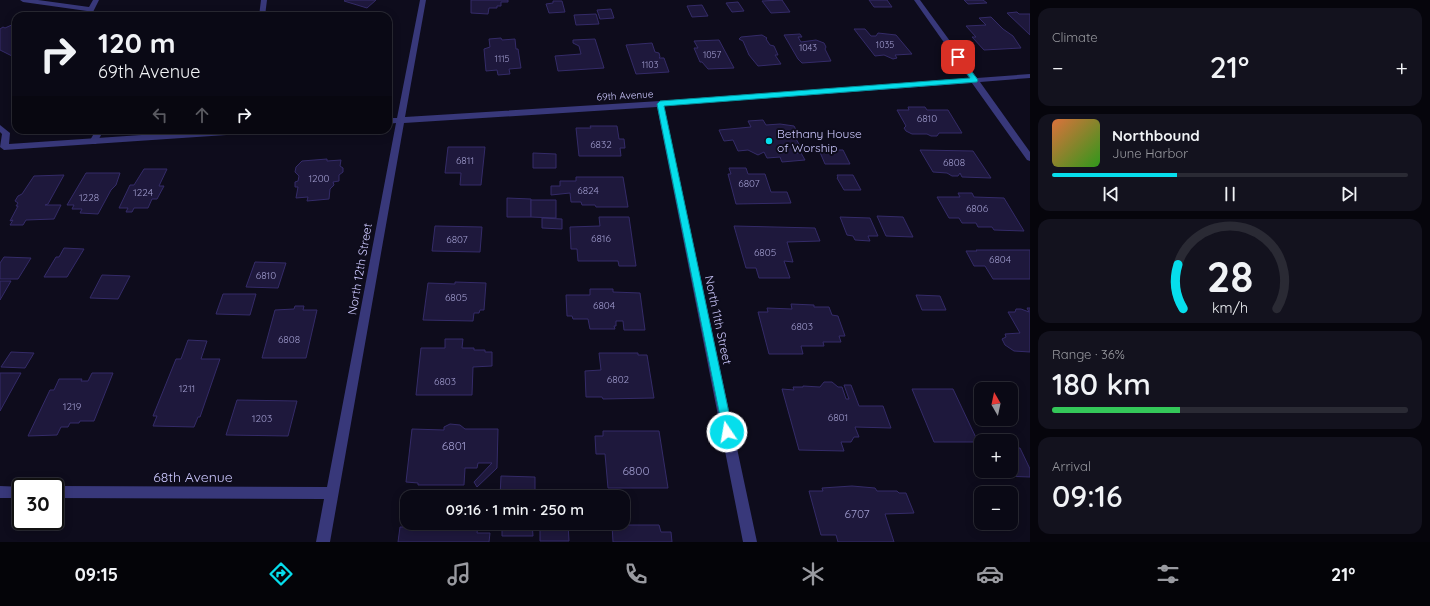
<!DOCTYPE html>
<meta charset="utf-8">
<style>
:root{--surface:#0a0915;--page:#13121e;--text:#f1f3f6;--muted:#999aa0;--line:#2a2a34;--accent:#06deec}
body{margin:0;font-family:Quicksand,sans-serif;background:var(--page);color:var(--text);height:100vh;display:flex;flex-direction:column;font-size:15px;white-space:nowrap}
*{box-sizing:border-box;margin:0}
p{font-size:13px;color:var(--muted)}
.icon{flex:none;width:22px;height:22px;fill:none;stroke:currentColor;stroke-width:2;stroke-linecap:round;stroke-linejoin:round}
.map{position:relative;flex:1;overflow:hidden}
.side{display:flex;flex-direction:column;gap:8px;padding:8px;background:#06050c;width:400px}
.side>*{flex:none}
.banner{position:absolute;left:12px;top:12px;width:380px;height:122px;border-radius:12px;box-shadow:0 2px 10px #0003,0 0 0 1px var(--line);background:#0a0915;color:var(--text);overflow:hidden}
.needle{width:26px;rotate:351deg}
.tools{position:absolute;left:974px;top:382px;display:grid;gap:8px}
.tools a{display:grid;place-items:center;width:44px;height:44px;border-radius:8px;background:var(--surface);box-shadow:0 2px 10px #0003,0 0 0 1px var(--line);font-size:20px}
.speed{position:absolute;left:12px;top:478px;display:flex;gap:8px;font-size:20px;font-weight:700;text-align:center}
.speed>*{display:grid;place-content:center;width:52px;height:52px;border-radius:50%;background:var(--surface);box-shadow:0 2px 10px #0003,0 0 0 1px var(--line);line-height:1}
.speed .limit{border:2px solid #111;border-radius:6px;background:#fff;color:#111}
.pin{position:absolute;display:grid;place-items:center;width:34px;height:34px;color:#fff;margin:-17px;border-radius:8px;box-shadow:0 2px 6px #0006}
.me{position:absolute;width:44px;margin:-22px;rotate:348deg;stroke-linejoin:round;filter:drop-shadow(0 0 3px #0008)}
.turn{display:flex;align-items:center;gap:14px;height:84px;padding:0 20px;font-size:18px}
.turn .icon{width:52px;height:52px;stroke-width:2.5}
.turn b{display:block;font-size:28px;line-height:34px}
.lanes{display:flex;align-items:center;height:38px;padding:0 20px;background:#0003;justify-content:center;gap:20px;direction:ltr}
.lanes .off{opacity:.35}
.big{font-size:30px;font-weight:600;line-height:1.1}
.side .widget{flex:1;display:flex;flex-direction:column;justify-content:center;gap:6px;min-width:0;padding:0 14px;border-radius:12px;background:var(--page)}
.side .dial{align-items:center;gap:0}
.dial svg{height:104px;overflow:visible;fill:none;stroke:var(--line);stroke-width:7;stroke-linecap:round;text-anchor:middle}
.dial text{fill:var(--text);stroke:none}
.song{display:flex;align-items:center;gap:12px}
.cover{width:48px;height:48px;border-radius:6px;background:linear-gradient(135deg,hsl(20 70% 55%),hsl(110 70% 35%))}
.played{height:4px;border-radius:2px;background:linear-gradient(90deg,var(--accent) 35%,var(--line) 35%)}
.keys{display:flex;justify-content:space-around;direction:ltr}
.heat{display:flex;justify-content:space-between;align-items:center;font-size:22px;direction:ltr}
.charge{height:6px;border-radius:3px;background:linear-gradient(90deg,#34c759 36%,var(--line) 0)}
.trip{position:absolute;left:400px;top:490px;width:230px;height:40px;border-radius:12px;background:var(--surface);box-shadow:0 2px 10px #0003,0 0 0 1px var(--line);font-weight:600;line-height:40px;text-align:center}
.tabs{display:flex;height:64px;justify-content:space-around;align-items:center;background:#040408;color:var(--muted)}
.tabs .icon{width:28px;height:28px}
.tabs .on{color:var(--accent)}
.tabs b{font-size:18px;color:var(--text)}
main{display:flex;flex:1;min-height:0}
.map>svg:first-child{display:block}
.building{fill:#1e183c;stroke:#342b68}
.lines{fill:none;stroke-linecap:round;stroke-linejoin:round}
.lane{fill:#38387a;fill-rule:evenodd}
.street{fill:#38387a;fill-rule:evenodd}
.route{fill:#06deec;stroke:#049099}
.poi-dot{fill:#06deec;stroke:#0e0c1c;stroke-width:1.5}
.labels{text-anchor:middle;stroke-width:4;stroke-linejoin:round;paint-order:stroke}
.far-number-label{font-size:9px;fill:#a09cce}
.far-street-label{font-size:10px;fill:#ccc8fe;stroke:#0e0c1c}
.number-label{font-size:10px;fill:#a09cce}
.poi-label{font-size:12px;fill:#ccc8fe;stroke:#0e0c1c;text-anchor:start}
.street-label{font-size:12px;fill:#ccc8fe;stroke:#0e0c1c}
.near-number-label{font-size:12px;fill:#a09cce}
.near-street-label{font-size:14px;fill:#ccc8fe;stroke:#0e0c1c}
</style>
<main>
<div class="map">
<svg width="1030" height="542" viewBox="0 0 1030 542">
<rect width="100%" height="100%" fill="#0e0c1c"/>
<g class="building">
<path d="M345 0H376L367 8 344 1Z"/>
<path d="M471 0H508V2H501V6H497V8H489L488 14 471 13Z"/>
<path d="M782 0 790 12 771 13 762 1Z"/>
<path d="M869 0H887L892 7H874Z"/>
<path d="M964 0H983L987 3 968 4Z"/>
<path d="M553 1H562L565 12 549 13 546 4 553 3Z"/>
<path d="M738 2 744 11 732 12 726 3Z"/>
<path d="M702 5 708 16 692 17 687 6Z"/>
<path d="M611 9 614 18 600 19 597 10Z"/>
<path d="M1017 12 1019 14H1030V35L1007 13Z"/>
<path d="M596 14 599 24 576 25 574 15Z"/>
<path d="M991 17 1003 29 1013 36 1021 48 984 50 972 37H976L966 26 986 25 979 18Z"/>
<path d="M16 23V58L0 50V29L3 27 5 28Z"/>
<path d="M854 29H865L871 36H876L878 33 896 35 912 54 895 55 897 58 893 59 884 55 875 56Z"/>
<path d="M800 34 802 37H798L801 42 816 40 824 43 826 47 825 49 831 61 802 63 798 59 784 35Z"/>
<path d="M762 35 767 38 766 39 770 45 774 46 778 55H775L781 64 758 66 749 55 743 41 739 39 741 37Z"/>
<path d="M501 38 502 40 515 39 516 49H518L521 68 509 69 510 74 498 75 497 70 486 71 484 49 490 47 489 39Z"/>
<path d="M595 39 604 68 558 71 555 56 581 54 579 46 573 43V40Z"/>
<path d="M719 40 734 68 708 69 702 62H700L694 48H698L694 41Z"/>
<path d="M652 43 655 52 659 53 660 57 659 58H664L669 72 636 74 626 45Z"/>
<path d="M908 107H925L927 110H948L962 133H939L937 136H931L927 134H912L906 131 904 128 906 126 897 110H909Z"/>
<path d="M763 120 766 125 780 124 794 126 800 137H795L800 146 793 147H800L802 152 795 153H801L805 160 782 162 780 157 767 158 764 152 758 155 748 150 738 151 733 140 724 141 719 130 751 127 748 121Z"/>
<path d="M590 126H617L619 139H624L625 148H620L621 156H579L576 128H591Z"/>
<path d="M448 147H485L481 185H460L461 173H445Z"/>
<path d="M819 150H843L850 164H825Z"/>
<path d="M920 150 973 151 991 178 962 177 960 173 958 176H952L947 173 933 172Z"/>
<path d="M533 153 556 154V168H533Z"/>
<path d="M327 159V161L341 160 340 166 343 168V172L339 175V181L333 182 334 185 330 189 329 199 307 201 308 197 296 198 298 187H295V182L298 181 299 176 295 172 296 167 302 161Z"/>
<path d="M729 168H746L748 174H765L771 192H787L791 203 736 204 728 174H731Z"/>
<path d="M144 169H167L159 186H164L157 199H152L148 208H134L132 212H126L128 208H119L130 185H134Z"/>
<path d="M86 173H120L116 185 111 190 98 214 80 213 82 209H72L74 205H67Z"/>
<path d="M64 175 48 204 45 205H61L54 219 26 220 23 225H10L13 220 10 221 18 206H16L18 203 15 201 18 196 22 194 34 176Z"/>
<path d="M837 175H853L861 190H844L837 178 838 177Z"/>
<path d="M576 177H623L628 207H596L595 205H582L581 202H571L570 193 551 195V186H560V181H576Z"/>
<path d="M958 193H972L974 197 1004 198 1024 231 994 230 992 227H978L976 223H962L959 218H949L937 197H960Z"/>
<path d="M507 198 531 199V217H507Z"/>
<path d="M531 200H556V218L531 217Z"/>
<path d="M877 216 903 217 913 237 886 236Z"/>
<path d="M599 217H629L636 266H619L618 261H578L577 249H571L570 227 600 226Z"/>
<path d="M840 217 870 218 878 236H868L870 241 855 240 853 236 847 235Z"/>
<path d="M542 218 562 219V229L542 228Z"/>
<path d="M435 226 482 227 480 252 432 251Z"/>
<path d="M734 226 815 228 820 241 787 242 793 262 784 261 790 278H759L756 268H746Z"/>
<path d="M64 248 84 249 67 277H44L56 257H59Z"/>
<path d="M976 250H1030V279H993L985 266H974L966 251H977Z"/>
<path d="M4 257 31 258 18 279H0V263Z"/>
<path d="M255 262 286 263 278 288 246 287Z"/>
<path d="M102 275 130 276 118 299 90 298Z"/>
<path d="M0 281H11L0 300Z"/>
<path d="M455 282 486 283 484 310H480L479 313H474L473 321 423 320 428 283 455 284Z"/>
<path d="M590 289H613V292L640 293 645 330H624L623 321H616V326H614L615 329H590L588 319H573L572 316H567L566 295H590Z"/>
<path d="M223 294H256L250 315 216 314Z"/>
<path d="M916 295 940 296 946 310H922Z"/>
<path d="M791 304 814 305V307H829L832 315 838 316 845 336H839L841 342H823L824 346H801L803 354H769L758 312H768L767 308 792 309Z"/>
<path d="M295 306H304L303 310H317L306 358H262L275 310 294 309Z"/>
<path d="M1027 308H1030V352L1014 351 1005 345 1002 339 1006 337 1005 334 1020 333 1008 312H1015L1016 309H1021L1029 312Z"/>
<path d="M445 339H463L462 348H474V350H485V352H492V366L473 367 472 395H416L421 348H445Z"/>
<path d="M188 340 207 341 201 359H220L200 417H198L194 427 153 426 157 416H153L176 359H181Z"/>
<path d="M11 352 34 353 25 368 1 367Z"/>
<path d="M599 353H638V355H647L654 398 603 399 602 397H586L585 371 601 370Z"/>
<path d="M0 373H21L0 411Z"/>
<path d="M92 373H113L94 421H80L79 423H70L68 427H61L57 435 28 436 50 390H54L59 379H82L81 381H88Z"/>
<path d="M824 382H832L838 387H842L846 399H849L844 385H851L859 406H883L891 428 855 427 859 437H854L851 442H841L844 451 799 450 782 389 794 390 793 387H803V386L820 387Z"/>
<path d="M912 389H953L978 442H934Z"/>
<path d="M237 400 297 401 288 436 226 435Z"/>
<path d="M450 424 460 425 465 429H498L497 468 477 487 474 482 492 463H478L477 468H465L464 485H418V483L406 482 412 429 444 430V427Z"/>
<path d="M603 431H659L668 488H608L605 454H596L595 436H603Z"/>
<path d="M1011 448H1020L1030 469V477L1001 476 998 471H1011Z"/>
<path d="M501 476 535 477V497H500Z"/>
<path d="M852 486 875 488 877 491H897L899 493H906L914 513 885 514 894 542H838L836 535H821L809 491H823L822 488Z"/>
<path d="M415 523 478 525 477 533H490L489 542H398L400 527H415Z"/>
<path d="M502 523H532L533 536H502Z"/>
<path d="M540 523H568L569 541H540Z"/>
<path d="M612 525H659L661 532H671L672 542H613Z"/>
</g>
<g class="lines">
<g class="lane">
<path d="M20 0H38L89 7 93 0H99L91 16H85L87 11 23 2Z"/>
<path d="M261 0H267L265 16H259Z"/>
<path d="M96 130H104L96 144H90L89 142Z"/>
</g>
<g class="street">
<path d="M420 0H426L405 117 660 101 969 78 914 0H920L977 78 1030 74V78L980 82 1030 152V161L1027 160 972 83 664 106 757 542H743L657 107 404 123 330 542H316L324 499 55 498V487H52L55 486 327 487 396 123 388 124V118H397Z"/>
<path d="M0 125 10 133 9 144 215 130H261L257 133 4 150 0 147 2 134 0 132Z"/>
<path d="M0 486 24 487H21V498H0Z"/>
</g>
</g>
<path class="route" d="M956 56H960L978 80 977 82 664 106 733 432 731 436 727 438 724 436 657 104 660 101 970 78 955 57Z"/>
<circle class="poi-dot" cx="769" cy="141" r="4"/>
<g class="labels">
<g class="far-number-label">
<text x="885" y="48">1035</text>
<text x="808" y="51">1043</text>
<text x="712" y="58">1057</text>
<text x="502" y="62">1115</text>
<text x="650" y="68">1103</text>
</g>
<g class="far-street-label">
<text transform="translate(625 95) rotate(-3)" y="4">69th Avenue</text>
</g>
<g class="number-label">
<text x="927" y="122">6810</text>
<text x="601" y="148">6832</text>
<text x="465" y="164">6811</text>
<text x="954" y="166">6808</text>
<text x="319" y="182">1200</text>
<text x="749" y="187">6807</text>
<text x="588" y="194">6824</text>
<text x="143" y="196">1224</text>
<text x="89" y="201">1228</text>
<text x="977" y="212">6806</text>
<text x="601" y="242">6816</text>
<text x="457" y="243">6807</text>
<text x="765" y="256">6805</text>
<text x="1000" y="263">6804</text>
<text x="266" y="279">6810</text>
<text x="456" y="301">6805</text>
<text x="604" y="309">6804</text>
<text x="802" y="330">6803</text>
<text x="289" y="343">6808</text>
<text x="618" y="383">6802</text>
<text x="445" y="385">6803</text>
<text x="187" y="392">1211</text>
<text x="72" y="410">1219</text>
<text x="838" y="421">6801</text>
<text x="262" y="422">1203</text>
</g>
<g class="poi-label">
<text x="777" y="138">Bethany House<tspan x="777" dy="14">of Worship</tspan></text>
</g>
<g class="street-label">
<text transform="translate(360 269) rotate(-80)" y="4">North 12th Street</text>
<text transform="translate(718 320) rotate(78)" y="4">North 11th Street</text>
</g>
<g class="near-number-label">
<text x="454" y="450">6801</text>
<text x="636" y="475">6800</text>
<text x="857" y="518">6707</text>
</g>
<g class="near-street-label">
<text x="193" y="482">68th Avenue</text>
</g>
</g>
</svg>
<div class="tools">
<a><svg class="needle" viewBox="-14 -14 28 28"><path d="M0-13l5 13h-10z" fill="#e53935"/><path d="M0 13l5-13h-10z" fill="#999aa0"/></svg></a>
<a>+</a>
<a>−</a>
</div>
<div class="speed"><div class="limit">30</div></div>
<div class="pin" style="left:958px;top:57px;background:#d93025"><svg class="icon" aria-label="arrive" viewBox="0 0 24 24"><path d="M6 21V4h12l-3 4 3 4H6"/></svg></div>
<svg class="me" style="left:727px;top:432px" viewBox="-20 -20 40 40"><circle r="17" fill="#06deec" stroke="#fff" stroke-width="3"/><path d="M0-11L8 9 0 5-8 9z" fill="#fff"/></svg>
<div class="trip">09:16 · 1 min · 250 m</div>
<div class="banner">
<div class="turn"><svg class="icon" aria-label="right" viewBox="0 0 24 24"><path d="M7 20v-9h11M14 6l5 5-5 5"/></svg><div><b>120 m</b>69th Avenue</div></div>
<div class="lanes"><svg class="icon off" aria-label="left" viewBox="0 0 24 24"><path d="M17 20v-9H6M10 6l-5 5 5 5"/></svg><svg class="icon off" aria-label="ahead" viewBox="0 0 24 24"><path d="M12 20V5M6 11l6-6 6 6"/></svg><svg class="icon" aria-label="right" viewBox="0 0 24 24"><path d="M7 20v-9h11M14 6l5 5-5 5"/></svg></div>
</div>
</div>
<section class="side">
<div class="widget"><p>Climate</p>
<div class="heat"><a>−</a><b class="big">21°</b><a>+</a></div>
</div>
<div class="widget">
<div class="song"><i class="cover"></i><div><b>Northbound</b><p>June Harbor</p></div></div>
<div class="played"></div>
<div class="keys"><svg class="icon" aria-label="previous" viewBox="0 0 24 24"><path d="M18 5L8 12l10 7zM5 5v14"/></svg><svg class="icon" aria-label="pause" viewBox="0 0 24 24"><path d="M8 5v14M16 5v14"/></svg><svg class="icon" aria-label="next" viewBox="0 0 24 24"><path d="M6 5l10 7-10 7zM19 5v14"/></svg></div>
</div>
<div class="widget dial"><svg viewBox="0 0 100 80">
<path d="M14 69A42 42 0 1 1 86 69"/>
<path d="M14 69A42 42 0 0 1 10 35" stroke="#06deec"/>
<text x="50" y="56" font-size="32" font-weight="700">28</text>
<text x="50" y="72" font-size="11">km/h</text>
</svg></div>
<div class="widget"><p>Range · 36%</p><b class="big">180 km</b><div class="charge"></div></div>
<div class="widget"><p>Arrival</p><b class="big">09:16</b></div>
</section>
</main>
<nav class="tabs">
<b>09:15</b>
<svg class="icon on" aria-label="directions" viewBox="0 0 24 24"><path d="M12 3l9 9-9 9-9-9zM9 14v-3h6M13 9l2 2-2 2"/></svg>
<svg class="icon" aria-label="music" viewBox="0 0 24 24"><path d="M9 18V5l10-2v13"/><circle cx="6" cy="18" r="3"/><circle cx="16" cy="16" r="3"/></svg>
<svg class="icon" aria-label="phone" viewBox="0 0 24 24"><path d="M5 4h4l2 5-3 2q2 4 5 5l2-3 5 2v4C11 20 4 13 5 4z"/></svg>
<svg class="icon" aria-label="climate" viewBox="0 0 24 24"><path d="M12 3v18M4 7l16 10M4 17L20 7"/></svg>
<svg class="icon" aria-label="car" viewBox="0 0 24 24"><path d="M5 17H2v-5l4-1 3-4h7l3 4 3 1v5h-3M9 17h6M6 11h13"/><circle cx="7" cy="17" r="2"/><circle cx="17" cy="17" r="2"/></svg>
<svg class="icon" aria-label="filters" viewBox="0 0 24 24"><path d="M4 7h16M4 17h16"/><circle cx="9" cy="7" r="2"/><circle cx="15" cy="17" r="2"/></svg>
<b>21°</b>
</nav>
